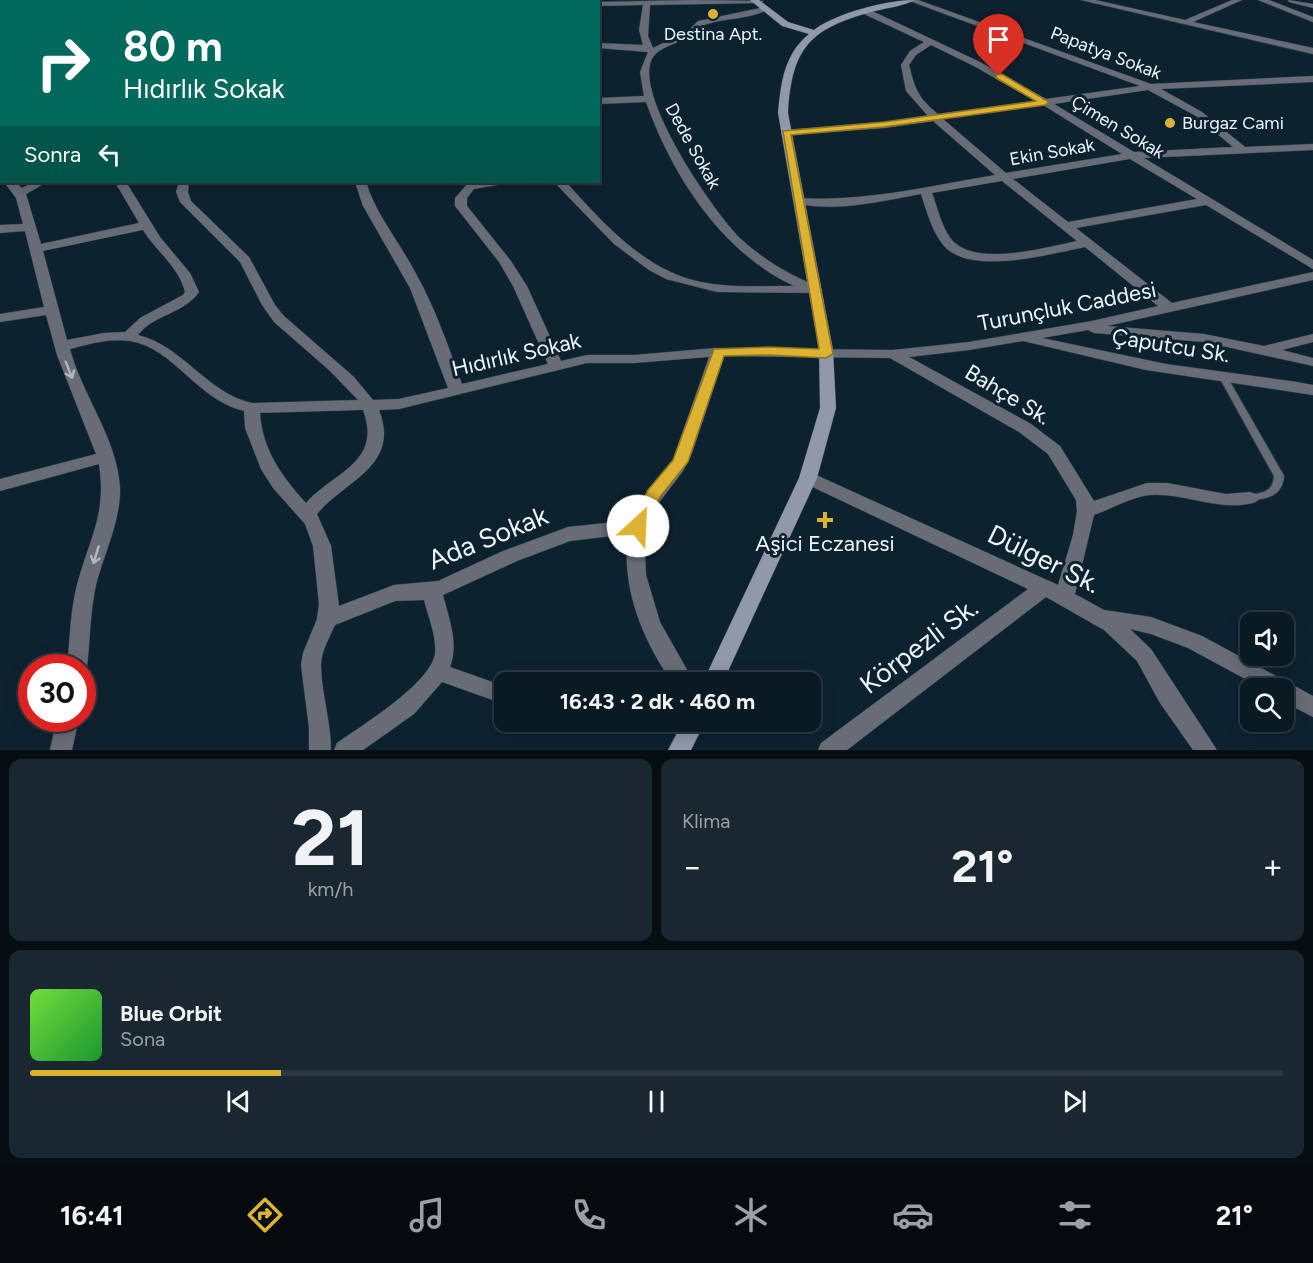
<!DOCTYPE html>
<html lang="tr">
<meta charset="utf-8">
<style>
:root{--surface:#0a1a23;--page:#182730;--text:#f1f3f6;--muted:#99a1a6;--line:#2a3841;--accent:#dcb233}
body{margin:0;font-family:Figtree,sans-serif;background:var(--page);color:var(--text);height:100vh;display:flex;flex-direction:column;font-size:22px;white-space:nowrap}
*{box-sizing:border-box;margin:0}
p{font-size:20px;color:var(--muted)}
.icon{flex:none;width:33px;height:33px;fill:none;stroke:currentColor;stroke-width:2;stroke-linecap:round;stroke-linejoin:round}
.map{position:relative;height:750px;overflow:hidden}
.panel{display:flex;flex-direction:column;gap:9px;padding:9px;background:#060e13;flex:1}
.panel>*{flex:none}
.hud{position:absolute;left:0px;top:0px;width:600px;height:183px;box-shadow:0 3px 15px #0003,0 0 0 2px var(--line);background:#00695c;color:#fff;overflow:hidden}
.tools{position:absolute;left:1240px;top:612px;display:grid;gap:12px}
.tools a{display:grid;place-items:center;width:54px;height:54px;border-radius:12px;background:var(--surface);box-shadow:0 3px 15px #0003,0 0 0 2px var(--line);font-size:30px}
.speed{position:absolute;left:18px;top:654px;display:flex;gap:12px;font-size:30px;font-weight:700;text-align:center}
.speed>*{display:grid;place-content:center;width:78px;height:78px;border-radius:50%;background:var(--surface);box-shadow:0 3px 15px #0003,0 0 0 2px var(--line);line-height:1}
.speed .limit{border:9px solid #d22;background:#fff;color:#111}
.pin{position:absolute;display:grid;place-items:center;width:51px;height:51px;color:#fff;margin:-62px -26px;border-radius:50% 50% 50% 0;rotate:-45deg;box-shadow:0 0 6px #0007}
.pin .icon{rotate:45deg}
.me{position:absolute;width:66px;margin:-33px;rotate:25deg;stroke-linejoin:round;filter:drop-shadow(0 0 4px #0008)}
.turn{display:flex;align-items:center;gap:21px;height:126px;padding:0 24px;font-size:27px}
.turn .icon{width:78px;height:78px;stroke-width:2.5}
.turn b{display:block;font-size:42px;line-height:51px}
.then{display:flex;align-items:center;height:57px;padding:0 24px;background:#0003;gap:12px;font-size:22px}
.big{font-size:45px;font-weight:700;line-height:1.1}
.panel .card{flex:1;display:flex;flex-direction:column;justify-content:center;gap:9px;min-width:0;padding:0 21px;border-radius:12px;background:var(--page)}
.panel .dial{align-items:center;gap:0}
.dial b{font-size:78px;line-height:1}
.song{display:flex;align-items:center;gap:18px}
.cover{width:72px;height:72px;border-radius:9px;background:linear-gradient(135deg,hsl(100 70% 55%),hsl(130 70% 35%))}
.played{height:6px;border-radius:3px;background:linear-gradient(90deg,var(--accent) 20%,var(--line) 20%)}
.keys{display:flex;justify-content:space-around;direction:ltr}
.heat{display:flex;justify-content:space-between;align-items:center;font-size:33px;direction:ltr}
.panel .tiles{flex:1;display:grid;gap:9px;grid-template-columns:1fr 1fr}
.card:last-child{grid-column:span 2}
.trip{position:absolute;left:494px;top:672px;width:327px;height:60px;border-radius:12px;background:var(--surface);box-shadow:0 3px 15px #0003,0 0 0 2px var(--line);font-weight:700;line-height:60px;text-align:center}
.dock{display:flex;height:96px;justify-content:space-around;align-items:center;background:#040a0e;color:var(--muted)}
.dock .icon{width:42px;height:42px}
.dock .selected{color:var(--accent)}
.dock b{font-size:27px;color:var(--text)}
.map>svg:first-child{display:block}
.lines{fill:none;stroke-linecap:round;stroke-linejoin:round}
.lane-casing{stroke:#2c404c;stroke-width:2}
.street-casing{stroke:#2c404c;stroke-width:1}
.secondary-casing{stroke:#2c404c;stroke-width:1}
.lane{fill:#686c76;fill-rule:evenodd}
.street{fill:#686c76;fill-rule:evenodd}
.secondary{fill:#9198a9;fill-rule:evenodd}
.oneway{stroke:#b1b8c0}
.route{fill:#dcb233;stroke:#8f7421;stroke-width:1.5}
.poi-dot{fill:#dcb233;stroke:#0d222f;stroke-width:2}
.labels{text-anchor:middle;stroke-width:6;stroke-linejoin:round;paint-order:stroke}
.far-poi-label{font-size:18px;fill:#ecf6fd;stroke:#0d222f}
.far-street-label{font-size:18px;fill:#ecf6fd;stroke:#0d222f}
.street-label{font-size:22px;fill:#ecf6fd;stroke:#0d222f}
.poi-label{font-size:22px;fill:#ecf6fd;stroke:#0d222f}
.near-street-label{font-size:27px;fill:#ecf6fd;stroke:#0d222f}
</style>
<div class="map">
<svg width="1313" height="750" viewBox="0 0 1313 750">
<rect width="100%" height="100%" fill="#0d222f"/>
<g class="lines">
<defs>
<path id="lane" d="M1222 372 1226 375 1284 476C1282 497 1267 498 1250 501L1247 500 1245 498 1247 496C1261 492 1273 494 1274 476L1218 375Z"/>
<g id="street">
<path d="M0 0H5V2L0 4Z"/>
<path d="M18 0H50L16 2Z"/>
<rect x="73" y="0" width="8" height="2"/>
<path d="M134 0H142V2H135Z"/>
<path d="M204 0H212V2H205Z"/>
<path d="M285 0H293V2H286Z"/>
<path d="M541 0H549V2H542Z"/>
<path d="M694 0 764 1 760 3 650 5 648 36 653 48 688 31 698 21 765 7 769 9C752 19 726 18 707 24 701 26 698 32 693 35 681 43 662 45 653 57 630 91 715 215 742 240 764 260 791 276 820 287L822 290 820 293 717 292 666 279 649 270 614 244 554 182H566C602 222 645 271 701 282 731 288 763 286 794 286 721 252 672 175 646 102L598 104V98L644 96 640 72 648 52 598 48V43L643 45 639 30 643 5 598 6V2Z"/>
<path d="M907 0H918L1151 84 1313 76V82L1161 89 1202 112 1245 147 1313 144V150L1144 158 1313 260V269L1206 205 1076 228 1172 303 1313 272V280L1107 326 1204 334 1264 346 1313 334V342L1282 350 1313 358V366L1204 342 1094 333 1088 330 1042 338 1166 364 1297 382 1313 385V395L1146 370 1023 341 969 350 909 357 1031 424 1060 446 1094 501 1147 483H1167L1226 494 1250 492 1256 494 1259 498 1256 502C1221 513 1187 493 1151 495 1133 496 1111 509 1094 515L1075 594 1104 610 1151 617 1202 636 1313 696V717L1284 702V688H1262L1188 648 1151 634 1130 629 1151 649 1217 750H1193L1160 703 1137 661 1104 630 1046 597 847 750H818L821 743 1028 589 802 482 799 478 802 474H814L1058 585 1073 535 1077 511 1076 500 1048 454 1019 432 890 358 724 356 692 453 683 471 655 508 647 529 645 551 646 575 660 622 694 682H672C642 639 621 587 628 534L570 541 517 561 443 595C449 619 459 643 450 667L504 686V704L442 682 414 714 363 750H334L337 743C361 726 430 684 435 654 437 637 428 616 424 600L395 601 335 625C330 637 321 651 321 665 321 692 331 721 331 750H309V728L301 665 303 653 317 619 319 604 313 546 305 524 273 488 261 469 245 428 244 411C197 400 174 348 130 341 110 338 89 344 70 349 82 395 117 438 120 487 121 521 104 553 96 585 90 612 90 641 87 668L82 675V668H67C70 641 70 611 77 585 89 539 107 515 99 464L0 491V479L96 454 57 355 46 315 0 322V314L44 307 25 231 0 233V225L23 224 16 198 4 182H15L22 188 34 182H47L26 194 41 244 139 223 115 182H126L160 237 190 273 199 292C184 314 154 314 138 335 183 346 207 393 252 403L358 400 329 370 274 322 262 305 240 262 180 202 176 192 179 182H189L188 192 191 201 249 257 275 305 284 316 354 377 373 400 399 399 448 388 410 288 363 206 355 182H366C376 215 399 241 415 272 435 307 448 346 462 384L548 364 513 286 499 262 455 206V198L469 182H503L497 185 474 189 467 198V206L511 261 527 286 561 361 587 355H634L716 348 893 350 969 342 1092 321 1158 306 1085 247C1050 254 971 276 944 246 932 232 927 212 921 194 881 201 836 213 795 203V199L799 198C865 202 930 186 995 175L933 121 884 128 782 135 781 133 786 130 884 122 928 116 906 91 901 65 910 51 924 42 864 14V10H870L980 62 1046 99 1140 86ZM931 45 974 66 1035 101 938 114C918 98 915 89 909 65L916 55ZM1148 90 1196 116 1233 147 1134 152 1054 104ZM1043 105 1122 154 1006 173 943 119ZM1130 159 1197 199 1068 222 1013 179ZM1002 181 1077 241C1047 247 981 266 955 243 942 231 938 208 932 193ZM143 230C156 251 179 267 185 292L183 295 140 318 125 332 104 333 67 340 43 251ZM709 357 673 460 644 497 633 520 568 527 503 551 438 581 394 585 339 606 331 546 317 514C345 480 401 466 379 410L399 409 587 363H634ZM363 410C383 463 333 472 306 503 282 477 262 449 260 413Z"/>
<path d="M1081 0H1095L1185 20 1232 0H1242L1193 22 1313 48V54Z"/>
<path d="M1258 0H1269L1313 17V22Z"/>
<path d="M1288 0 1313 4V8L1289 2Z"/>
<rect x="0" y="44" width="2" height="4"/>
<path d="M57 718H79L72 750H50Z"/>
</g>
<g id="secondary">
<path d="M750 0H759L788 22 814 30C836 13 887 0 915 0 904 6 887 8 875 11 811 28 792 46 788 113L833 350 836 408 817 478 723 682H703L799 478 820 408 819 350 778 113C781 83 784 54 809 34L782 26Z"/>
<path d="M683 722H705L691 750H668Z"/>
</g>
</defs>
<use href="#lane" class="lane-casing"/>
<use href="#street" class="street-casing"/>
<use href="#secondary" class="secondary-casing"/>
<use href="#lane" class="lane"/>
<use href="#street" class="street"/>
<use href="#secondary" class="secondary"/>
</g>
<defs><path id="oneway-shaft" d="M-6 0H5M1.5-3L5.5 0L1.5 3" fill="none" stroke-width="1.6" stroke-linecap="round" stroke-linejoin="round" transform="scale(1.5)"/></defs>
<g class="oneway">
<use href="#oneway-shaft" transform="translate(69 370) rotate(68)"/>
<use href="#oneway-shaft" transform="translate(96 555) rotate(107)"/>
</g>
<path class="route" d="M996 74H1002L1049 102 1045 105 884 127 791 135 833 354 826 358 769 355 724 356 688 462 660 497 644 531H632L630 526 648 490 673 460 714 349 769 347 819 349 783 131 884 122 1036 101 996 78Z"/>
<g class="poi-dot">
<circle cx="713" cy="14" r="6"/>
<circle cx="1170" cy="123" r="6"/>
<path d="M822 511h6v6h6v6h-6v6h-6v-6h-6v-6h6z"/>
</g>
<g class="labels">
<g class="far-poi-label">
<text x="713" y="40">Destina Apt.</text>
<text x="1182" y="129" text-anchor="start">Burgaz Cami</text>
</g>
<g class="far-street-label">
<text transform="translate(1106 53) rotate(21)" y="6">Papatya Sokak</text>
<text transform="translate(1118 127) rotate(31)" y="6">Çimen Sokak</text>
<text transform="translate(693 146) rotate(61)" y="6">Dede Sokak</text>
<text transform="translate(1052 152) rotate(-10)" y="6">Ekin Sokak</text>
</g>
<g class="street-label">
<text transform="translate(1067 306) rotate(-11)" y="8">Turunçluk Caddesi</text>
<text transform="translate(1171 345) rotate(9)" y="8">Çaputcu Sk.</text>
<text transform="translate(516 354) rotate(-13)" y="8">Hıdırlık Sokak</text>
<text transform="translate(1008 394) rotate(31)" y="8">Bahçe Sk.</text>
</g>
<g class="poi-label">
<text x="825" y="551">Aşici Eczanesi</text>
</g>
<g class="near-street-label">
<text transform="translate(488 538) rotate(-22)" y="9">Ada Sokak</text>
<text transform="translate(1044 559) rotate(26)" y="9">Dülger Sk.</text>
<text transform="translate(919 646) rotate(-37)" y="9">Körpezli Sk.</text>
</g>
</g>
</svg>
<div class="tools">
<a><svg class="icon" aria-label="sound" viewBox="0 0 24 24"><path d="M4 9h4l5-4v14l-5-4H4zM17 9q2 3 0 6"/></svg></a>
<a><svg class="icon" aria-label="search" viewBox="0 0 24 24"><circle cx="10" cy="10" r="6"/><path d="M15 15l6 6"/></svg></a>
</div>
<div class="speed"><div class="limit">30</div></div>
<div class="pin" style="left:999px;top:76px;background:#d93025"><svg class="icon" aria-label="arrive" viewBox="0 0 24 24"><path d="M6 21V4h12l-3 4 3 4H6"/></svg></div>
<svg class="me" style="left:638px;top:526px" viewBox="-20 -20 40 40"><circle r="19" fill="#fff"/><path d="M0-13L10 11 0 6-10 11z" fill="#dcb233"/></svg>
<div class="trip">16:43 · 2 dk · 460 m</div>
<div class="hud">
<div class="turn"><svg class="icon" aria-label="right" viewBox="0 0 24 24"><path d="M7 20v-9h11M14 6l5 5-5 5"/></svg><div><b>80 m</b>Hıdırlık Sokak</div></div>
<div class="then">Sonra<svg class="icon" aria-label="left" viewBox="0 0 24 24"><path d="M17 20v-9H6M10 6l-5 5 5 5"/></svg></div>
</div>
</div>
<section class="panel">
<div class="tiles">
<div class="card dial"><b>21</b><p>km/h</p></div>
<div class="card"><p>Klima</p>
<div class="heat"><a>−</a><b class="big">21°</b><a>+</a></div>
</div>
<div class="card">
<div class="song"><i class="cover"></i><div><b>Blue Orbit</b><p>Sona</p></div></div>
<div class="played"></div>
<div class="keys"><svg class="icon" aria-label="previous" viewBox="0 0 24 24"><path d="M18 5L8 12l10 7zM5 5v14"/></svg><svg class="icon" aria-label="pause" viewBox="0 0 24 24"><path d="M8 5v14M16 5v14"/></svg><svg class="icon" aria-label="next" viewBox="0 0 24 24"><path d="M6 5l10 7-10 7zM19 5v14"/></svg></div>
</div>
</div>
</section>
<nav class="dock">
<b>16:41</b>
<svg class="icon selected" aria-label="directions" viewBox="0 0 24 24"><path d="M12 3l9 9-9 9-9-9zM9 14v-3h6M13 9l2 2-2 2"/></svg>
<svg class="icon" aria-label="music" viewBox="0 0 24 24"><path d="M9 18V5l10-2v13"/><circle cx="6" cy="18" r="3"/><circle cx="16" cy="16" r="3"/></svg>
<svg class="icon" aria-label="phone" viewBox="0 0 24 24"><path d="M5 4h4l2 5-3 2q2 4 5 5l2-3 5 2v4C11 20 4 13 5 4z"/></svg>
<svg class="icon" aria-label="climate" viewBox="0 0 24 24"><path d="M12 3v18M4 7l16 10M4 17L20 7"/></svg>
<svg class="icon" aria-label="car" viewBox="0 0 24 24"><path d="M5 17H2v-5l4-1 3-4h7l3 4 3 1v5h-3M9 17h6M6 11h13"/><circle cx="7" cy="17" r="2"/><circle cx="17" cy="17" r="2"/></svg>
<svg class="icon" aria-label="filters" viewBox="0 0 24 24"><path d="M4 7h16M4 17h16"/><circle cx="9" cy="7" r="2"/><circle cx="15" cy="17" r="2"/></svg>
<b>21°</b>
</nav>
